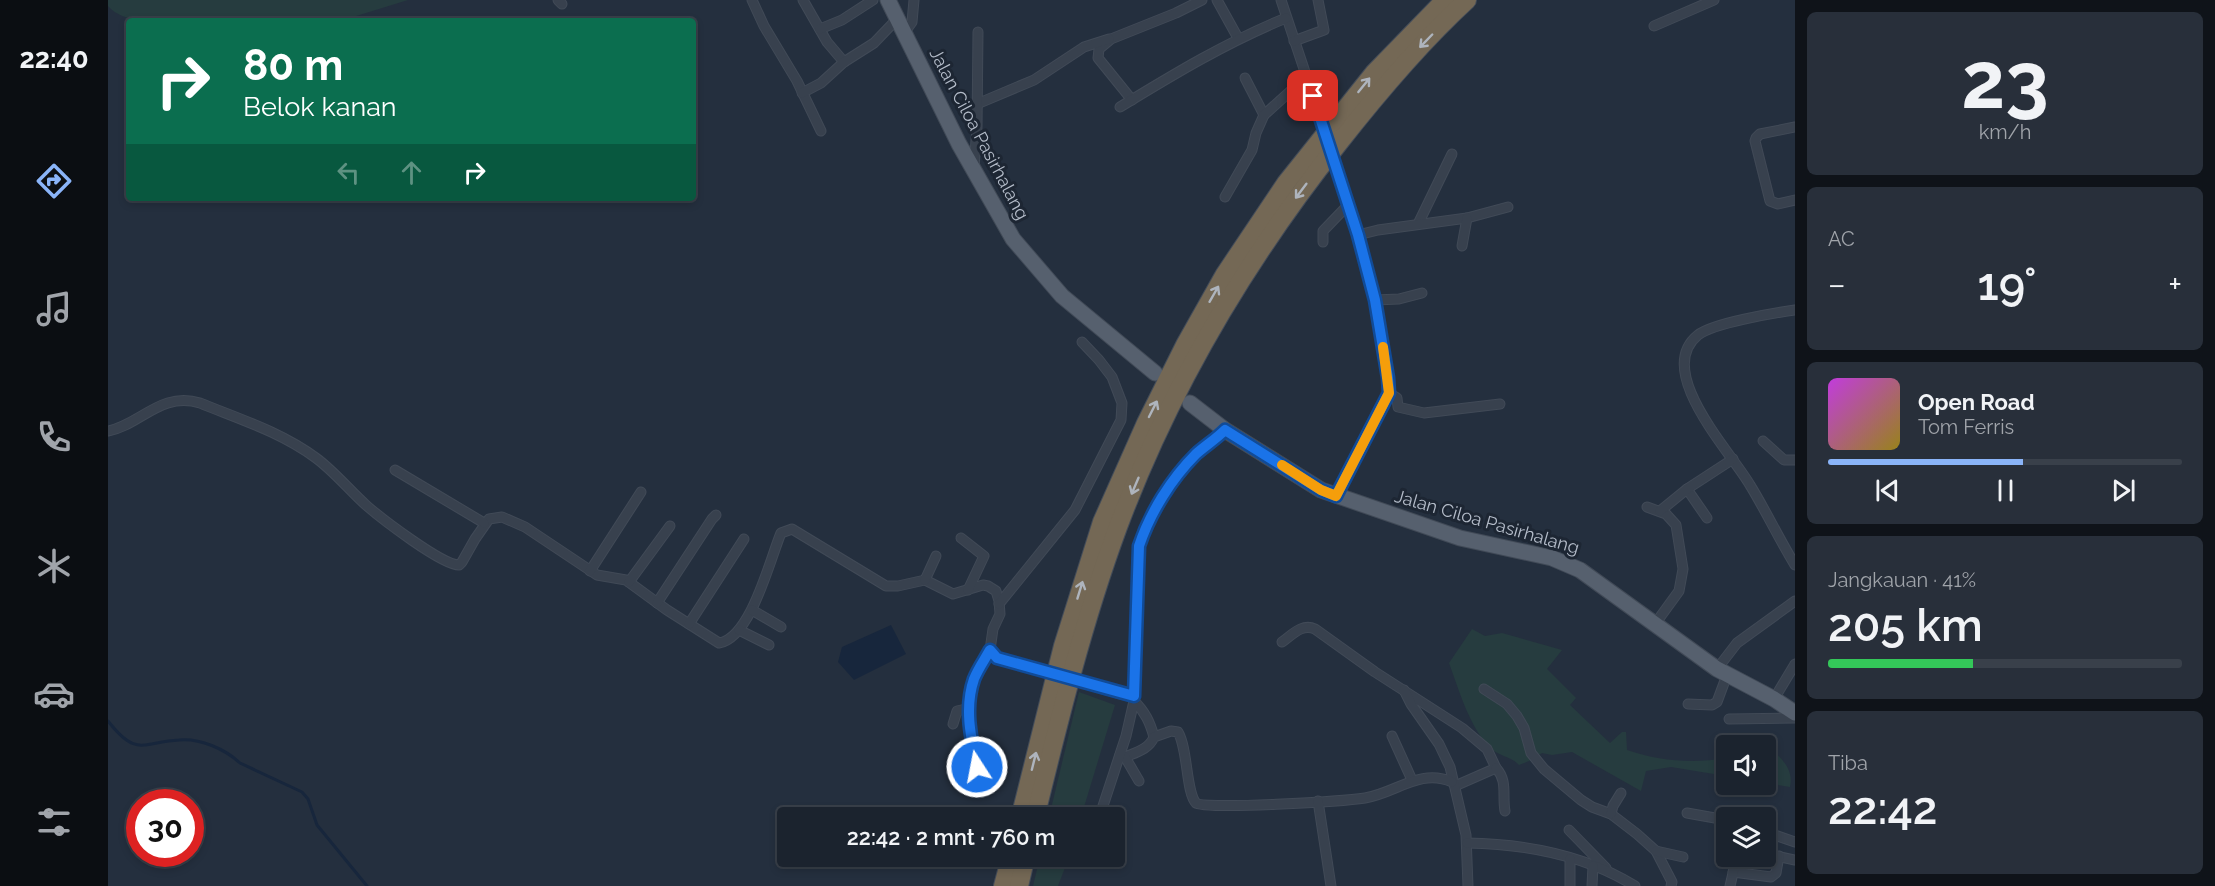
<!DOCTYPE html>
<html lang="id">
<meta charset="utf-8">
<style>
:root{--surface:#1b232e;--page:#282f3a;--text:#f1f3f6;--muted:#a0a4aa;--line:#39404a;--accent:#8ab4f8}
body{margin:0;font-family:Raleway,sans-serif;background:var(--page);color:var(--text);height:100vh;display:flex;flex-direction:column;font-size:22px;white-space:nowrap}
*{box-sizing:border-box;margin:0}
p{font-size:20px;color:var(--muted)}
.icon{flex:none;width:33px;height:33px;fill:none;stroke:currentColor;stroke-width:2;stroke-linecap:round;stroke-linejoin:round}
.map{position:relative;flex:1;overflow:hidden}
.details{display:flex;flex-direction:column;gap:12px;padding:12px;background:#0f1319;width:420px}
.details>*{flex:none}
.guide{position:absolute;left:18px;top:18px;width:570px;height:183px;border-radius:6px;box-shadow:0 3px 9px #0003,0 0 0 2px var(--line);background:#0b6e4f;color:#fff;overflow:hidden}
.buttons{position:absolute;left:1608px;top:735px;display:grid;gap:12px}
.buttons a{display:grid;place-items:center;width:60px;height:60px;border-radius:6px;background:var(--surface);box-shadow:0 3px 9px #0003,0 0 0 2px var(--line);font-size:30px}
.speed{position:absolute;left:18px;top:789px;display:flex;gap:12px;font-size:30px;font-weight:700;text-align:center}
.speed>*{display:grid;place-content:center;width:78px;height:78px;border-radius:50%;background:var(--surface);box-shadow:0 3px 9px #0003,0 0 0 2px var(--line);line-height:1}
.speed .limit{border:9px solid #d22;background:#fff;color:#111}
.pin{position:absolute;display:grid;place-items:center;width:51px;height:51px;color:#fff;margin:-26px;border-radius:12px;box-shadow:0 3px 9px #0006}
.me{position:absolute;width:66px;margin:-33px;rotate:349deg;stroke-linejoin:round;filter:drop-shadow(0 0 4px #0008)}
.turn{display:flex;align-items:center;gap:21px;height:126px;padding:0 18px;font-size:27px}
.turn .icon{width:78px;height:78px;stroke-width:2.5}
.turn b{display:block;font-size:42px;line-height:51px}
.lanes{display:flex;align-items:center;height:57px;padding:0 18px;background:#0003;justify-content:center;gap:30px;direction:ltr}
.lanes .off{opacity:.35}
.big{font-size:45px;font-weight:600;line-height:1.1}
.details .widget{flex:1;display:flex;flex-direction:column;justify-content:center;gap:9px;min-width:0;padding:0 21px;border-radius:9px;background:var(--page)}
.details .dial{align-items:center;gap:0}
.dial b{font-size:78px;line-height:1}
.song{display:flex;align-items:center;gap:18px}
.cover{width:72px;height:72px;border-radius:9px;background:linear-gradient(135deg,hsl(290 70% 55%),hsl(50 70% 35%))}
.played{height:6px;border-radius:3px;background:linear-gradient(90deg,var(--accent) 55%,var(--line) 55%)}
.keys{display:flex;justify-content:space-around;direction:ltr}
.heat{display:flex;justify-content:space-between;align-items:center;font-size:33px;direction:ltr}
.charge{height:9px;border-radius:4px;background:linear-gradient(90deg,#34c759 41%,var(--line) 0)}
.trip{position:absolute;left:669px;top:807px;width:348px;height:60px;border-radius:6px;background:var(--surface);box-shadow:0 3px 9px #0003,0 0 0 2px var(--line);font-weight:600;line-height:60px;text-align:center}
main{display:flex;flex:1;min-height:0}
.tab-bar{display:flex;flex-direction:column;width:108px;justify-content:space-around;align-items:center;background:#0b0e12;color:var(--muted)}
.tab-bar .icon{width:42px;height:42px}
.tab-bar .selected{color:var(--accent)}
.tab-bar b{font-size:27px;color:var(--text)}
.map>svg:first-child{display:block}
.green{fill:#263c3f}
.water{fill:#17263c}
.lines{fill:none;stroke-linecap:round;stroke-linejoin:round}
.stream{stroke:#17263c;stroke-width:3}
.minor-casing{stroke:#414a57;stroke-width:11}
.primary-casing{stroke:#414a57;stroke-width:17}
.motorway-casing{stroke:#434c59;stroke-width:20}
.minor{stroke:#38414e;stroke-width:9}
.primary{stroke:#56606e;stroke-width:15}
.motorway{stroke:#746855;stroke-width:18}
.minor-bridge-casing{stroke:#414a57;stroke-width:11;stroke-linecap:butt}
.minor-bridge{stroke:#38414e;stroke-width:9}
.oneway{stroke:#aeb4bd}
.route-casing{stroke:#114b97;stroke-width:15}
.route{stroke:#1a73e8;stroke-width:10}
.slow{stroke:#f59e0b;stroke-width:10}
.labels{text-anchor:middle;stroke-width:6;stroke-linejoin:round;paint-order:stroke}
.street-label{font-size:18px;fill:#b4bcc9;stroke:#1d2633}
</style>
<main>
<nav class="tab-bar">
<b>22:40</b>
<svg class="icon selected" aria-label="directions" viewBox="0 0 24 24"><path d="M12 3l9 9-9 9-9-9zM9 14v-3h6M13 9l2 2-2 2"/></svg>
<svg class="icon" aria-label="music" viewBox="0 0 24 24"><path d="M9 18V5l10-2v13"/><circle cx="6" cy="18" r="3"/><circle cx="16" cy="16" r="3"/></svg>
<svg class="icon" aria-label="phone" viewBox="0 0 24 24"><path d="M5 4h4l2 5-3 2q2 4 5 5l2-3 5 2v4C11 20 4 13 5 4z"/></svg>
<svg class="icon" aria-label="climate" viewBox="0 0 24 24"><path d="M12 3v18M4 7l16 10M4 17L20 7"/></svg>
<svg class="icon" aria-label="car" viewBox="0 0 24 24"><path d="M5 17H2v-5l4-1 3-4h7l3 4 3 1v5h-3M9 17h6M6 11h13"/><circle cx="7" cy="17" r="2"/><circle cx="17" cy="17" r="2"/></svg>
<svg class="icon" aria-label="filters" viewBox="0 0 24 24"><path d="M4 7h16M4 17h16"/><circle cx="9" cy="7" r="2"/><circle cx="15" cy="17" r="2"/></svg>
</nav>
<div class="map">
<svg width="1687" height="886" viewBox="0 0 1687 886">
<rect width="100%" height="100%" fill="#242f3e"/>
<g class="green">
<path d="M0 0H300L232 21H32C20 18 9 16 0 6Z"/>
<path d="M1364 629 1377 636 1394 633 1454 650 1439 669 1468 698 1462 705 1502 743 1514 732H1518L1519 750C1551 761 1585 764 1618 758V776L1563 767 1538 771 1533 791 1464 752 1444 755 1434 753 1421 761 1411 765C1403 756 1390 756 1382 748 1361 726 1351 690 1341 663Z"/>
<path d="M971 692 1007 705 973 817H941Z"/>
<path d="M1661 746C1673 759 1686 768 1682 787L1658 783V748Z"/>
<path d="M932 857H961L950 886H925Z"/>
</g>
<path class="water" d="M783 625 798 654 746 680 730 662 734 647Z"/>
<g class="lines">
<path class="stream" d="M0 721C29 758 34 742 71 740 92 738 117 749 132 763L194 792 200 799 209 825 259 886"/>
<defs>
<g id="minor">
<path d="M450 0 454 4"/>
<path d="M644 0 656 26 689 81 713 131"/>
<path d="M695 0 719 42 736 62"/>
<path d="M1109 0 1130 38"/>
<path d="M1173 0 1205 96"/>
<path d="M1546 26 1606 0"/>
<path d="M712 29 734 20 765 0"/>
<path d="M796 33 804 22 806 0"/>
<path d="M1186 41 1216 30 1210 0"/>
<path d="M1137 78 1156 115"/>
<path d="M694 93 713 83 736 62 766 43 789 19"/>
<path d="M1024 100 990 58 991 49 1003 39 1068 13 1094 0"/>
<path d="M869 104 926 80 976 47 1001 39"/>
<path d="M1012 107C1066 74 1119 42 1178 18"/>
<path d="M1687 127 1652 134 1648 138 1647 141 1662 201 1670 204 1687 200"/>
<path d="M866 167 869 127 870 32"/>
<path d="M1117 197 1144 150 1148 133 1156 115 1198 77"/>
<path d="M1310 224 1344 154"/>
<path d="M1250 235 1270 230 1359 218 1400 207"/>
<path d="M1215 242V231L1240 205"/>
<path d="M1354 246 1359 218"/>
<path d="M1267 300 1291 299 1314 293"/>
<path d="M1687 310C1666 313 1605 323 1590 335 1545 371 1623 452 1642 485 1658 511 1671 539 1687 565"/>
<path d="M1281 393 1289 398 1290 407 1316 413 1392 404"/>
<path d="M0 431C32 425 53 391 92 403 131 419 173 432 208 458 227 472 242 491 259 506 274 519 334 565 351 565L354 562 367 539 381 519 394 517 417 527 489 575 518 580 559 610 611 643C643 638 662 559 673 533L684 529 778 586H790L817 580 845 594 875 585 880 586 888 591 891 601 892 614 885 629 882 650 887 657 894 660"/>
<path d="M1655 441 1676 460H1687"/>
<path d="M287 470 376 523"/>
<path d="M1579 489 1599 518"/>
<path d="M1229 496 1281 393 1278 358 1267 300 1250 235 1234 186"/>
<path d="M1539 507 1558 514 1568 525 1575 569 1571 591 1547 624"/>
<path d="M1552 511 1579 489 1625 459"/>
<path d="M853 538 876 556 860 590"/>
<path d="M482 571 533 492"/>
<path d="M817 580 828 556"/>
<path d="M521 582 562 526"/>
<path d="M549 603 604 519 608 515"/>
<path d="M891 604 967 510 1013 420 1014 403 1004 377 991 360 974 342"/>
<path d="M644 610 673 627"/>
<path d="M581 624 636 539"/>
<path d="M631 630 661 645"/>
<path d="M1174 642C1184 635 1194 623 1207 629L1267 672 1354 728 1379 749 1388 768 1347 786"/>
<path d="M1609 669 1629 643 1687 601"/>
<path d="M1376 689 1399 704 1409 716 1416 728 1423 753 1436 769 1473 800 1484 807 1503 814 1529 834 1548 851 1564 882 1563 886"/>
<path d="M1296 690 1303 704 1331 744 1342 767 1358 835 1360 886"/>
<path d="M1666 699 1687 664"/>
<path d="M1026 701C1037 712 1042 722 1046 737"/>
<path d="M1580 704 1604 705 1609 702 1619 675"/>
<path d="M1621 719 1687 718"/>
<path d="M845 724 849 711 862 708"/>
<path d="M1284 736 1304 780"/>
<path d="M1012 755 1017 757C1029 752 1041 749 1046 737L1063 731 1070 732C1080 749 1078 793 1088 803 1096 810 1238 801 1257 798 1288 793 1312 768 1344 782"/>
<path d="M1017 757 1031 781"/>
<path d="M1388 768C1400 781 1394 795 1397 811"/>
<path d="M873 789 860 724 866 679 882 650"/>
<path d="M1210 801 1223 886"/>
<path d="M1579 813 1618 820"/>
<path d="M1503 814 1505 806 1513 793"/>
<path d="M991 818 1018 736 1026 701 1031 546C1042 513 1063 479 1088 454 1097 446 1108 439 1117 430"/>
<path d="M1461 830 1498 868"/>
<path d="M1658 832 1687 842"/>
<path d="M1359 843C1417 844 1477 855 1527 886"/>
<path d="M1617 847H1618"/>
<path d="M1548 851 1575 857"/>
<path d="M1658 854 1687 860"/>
<path d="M973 862 975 856"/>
<path d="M1625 872 1663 877 1668 873 1671 856"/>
<path d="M1462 886V859"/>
<path d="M1484 886 1485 866"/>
<path d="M1622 886 1629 856"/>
</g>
<g id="primary">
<path d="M780 0 851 144 905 239 954 296 1047 373"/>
<path d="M1082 403 1117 430 1213 490 1352 538 1444 558 1472 570 1609 669 1666 699 1687 713"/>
</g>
<g id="motorway">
<path d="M912 818 955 646 994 522 1038 423 1077 345 1117 274 1178 183 1266 73 1337 0"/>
<path d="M927 818C951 720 975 622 1010 527 1062 388 1138 260 1230 144 1270 93 1311 44 1359 0"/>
<path d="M895 886 903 856"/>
<path d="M911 886 918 856"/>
</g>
</defs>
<use href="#minor" class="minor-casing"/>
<use href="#primary" class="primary-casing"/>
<use href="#motorway" class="motorway-casing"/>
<use href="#minor" class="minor"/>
<use href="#primary" class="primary"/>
<use href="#motorway" class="motorway"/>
<defs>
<g id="minor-bridge">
<path d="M1205 96 1234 186"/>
<path d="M894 660 1016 695"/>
</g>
</defs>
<use href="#minor-bridge" class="minor-bridge-casing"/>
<use href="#minor-bridge" class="minor-bridge"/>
</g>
<defs><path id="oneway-shaft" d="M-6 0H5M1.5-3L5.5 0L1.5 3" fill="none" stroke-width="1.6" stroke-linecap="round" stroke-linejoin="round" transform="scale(1.5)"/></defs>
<g class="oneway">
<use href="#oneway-shaft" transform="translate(1318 41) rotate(134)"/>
<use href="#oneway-shaft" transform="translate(1256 85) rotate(-51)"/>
<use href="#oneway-shaft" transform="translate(1193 191) rotate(127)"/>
<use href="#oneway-shaft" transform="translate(1106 294) rotate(-60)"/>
<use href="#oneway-shaft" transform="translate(1045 409) rotate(-63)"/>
<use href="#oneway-shaft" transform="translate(1027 486) rotate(113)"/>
<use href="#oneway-shaft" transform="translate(972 590) rotate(-73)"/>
<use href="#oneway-shaft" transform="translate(926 761) rotate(-76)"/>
</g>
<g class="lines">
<defs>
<path id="route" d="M869 767C863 738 856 708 866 679 870 669 877 659 882 650L889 658 1026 696 1031 546C1042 513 1063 479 1088 454 1097 446 1108 439 1117 430L1213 490 1228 496 1281 393 1280 378 1267 300 1250 235 1205 96"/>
</defs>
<use href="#route" class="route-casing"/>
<use href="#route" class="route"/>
<path class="slow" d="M1174 465 1213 490 1228 496 1281 393 1275 347"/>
</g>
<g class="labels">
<g class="street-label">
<text transform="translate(871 134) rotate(62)" y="6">Jalan Ciloa Pasirhalang</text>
<text transform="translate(1379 522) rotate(16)" y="6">Jalan Ciloa Pasirhalang</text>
</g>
</g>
</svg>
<div class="buttons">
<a><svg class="icon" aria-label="sound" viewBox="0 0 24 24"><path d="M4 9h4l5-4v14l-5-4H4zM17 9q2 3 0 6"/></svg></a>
<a><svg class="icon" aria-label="layers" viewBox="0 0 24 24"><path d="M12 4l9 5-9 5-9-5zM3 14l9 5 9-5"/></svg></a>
</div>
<div class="speed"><div class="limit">30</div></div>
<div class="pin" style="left:1205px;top:96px;background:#d93025"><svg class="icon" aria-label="arrive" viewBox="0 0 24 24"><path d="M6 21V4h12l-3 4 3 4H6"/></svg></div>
<svg class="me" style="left:869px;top:767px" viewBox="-20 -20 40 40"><circle r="17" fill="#1a73e8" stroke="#fff" stroke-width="3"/><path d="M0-11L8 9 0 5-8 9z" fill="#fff"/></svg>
<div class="trip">22:42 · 2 mnt · 760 m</div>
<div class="guide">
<div class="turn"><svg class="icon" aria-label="right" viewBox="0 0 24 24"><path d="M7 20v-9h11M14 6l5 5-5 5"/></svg><div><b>80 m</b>Belok kanan</div></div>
<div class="lanes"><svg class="icon off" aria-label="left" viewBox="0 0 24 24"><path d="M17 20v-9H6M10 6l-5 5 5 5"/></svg><svg class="icon off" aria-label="ahead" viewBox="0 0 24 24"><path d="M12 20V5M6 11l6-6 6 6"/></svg><svg class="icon" aria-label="right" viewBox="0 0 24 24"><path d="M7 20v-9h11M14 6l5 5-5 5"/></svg></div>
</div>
</div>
<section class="details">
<div class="widget dial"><b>23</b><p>km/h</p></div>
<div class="widget"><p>AC</p>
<div class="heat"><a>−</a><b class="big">19°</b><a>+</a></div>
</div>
<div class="widget">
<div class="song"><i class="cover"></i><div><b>Open Road</b><p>Tom Ferris</p></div></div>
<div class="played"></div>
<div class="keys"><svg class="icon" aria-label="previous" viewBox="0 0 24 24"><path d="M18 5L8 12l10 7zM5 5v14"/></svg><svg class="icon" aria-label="pause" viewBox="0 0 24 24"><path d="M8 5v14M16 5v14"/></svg><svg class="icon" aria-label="next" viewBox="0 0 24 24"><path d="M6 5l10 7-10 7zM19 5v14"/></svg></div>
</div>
<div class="widget"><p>Jangkauan · 41%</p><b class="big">205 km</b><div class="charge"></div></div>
<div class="widget"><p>Tiba</p><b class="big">22:42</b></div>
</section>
</main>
